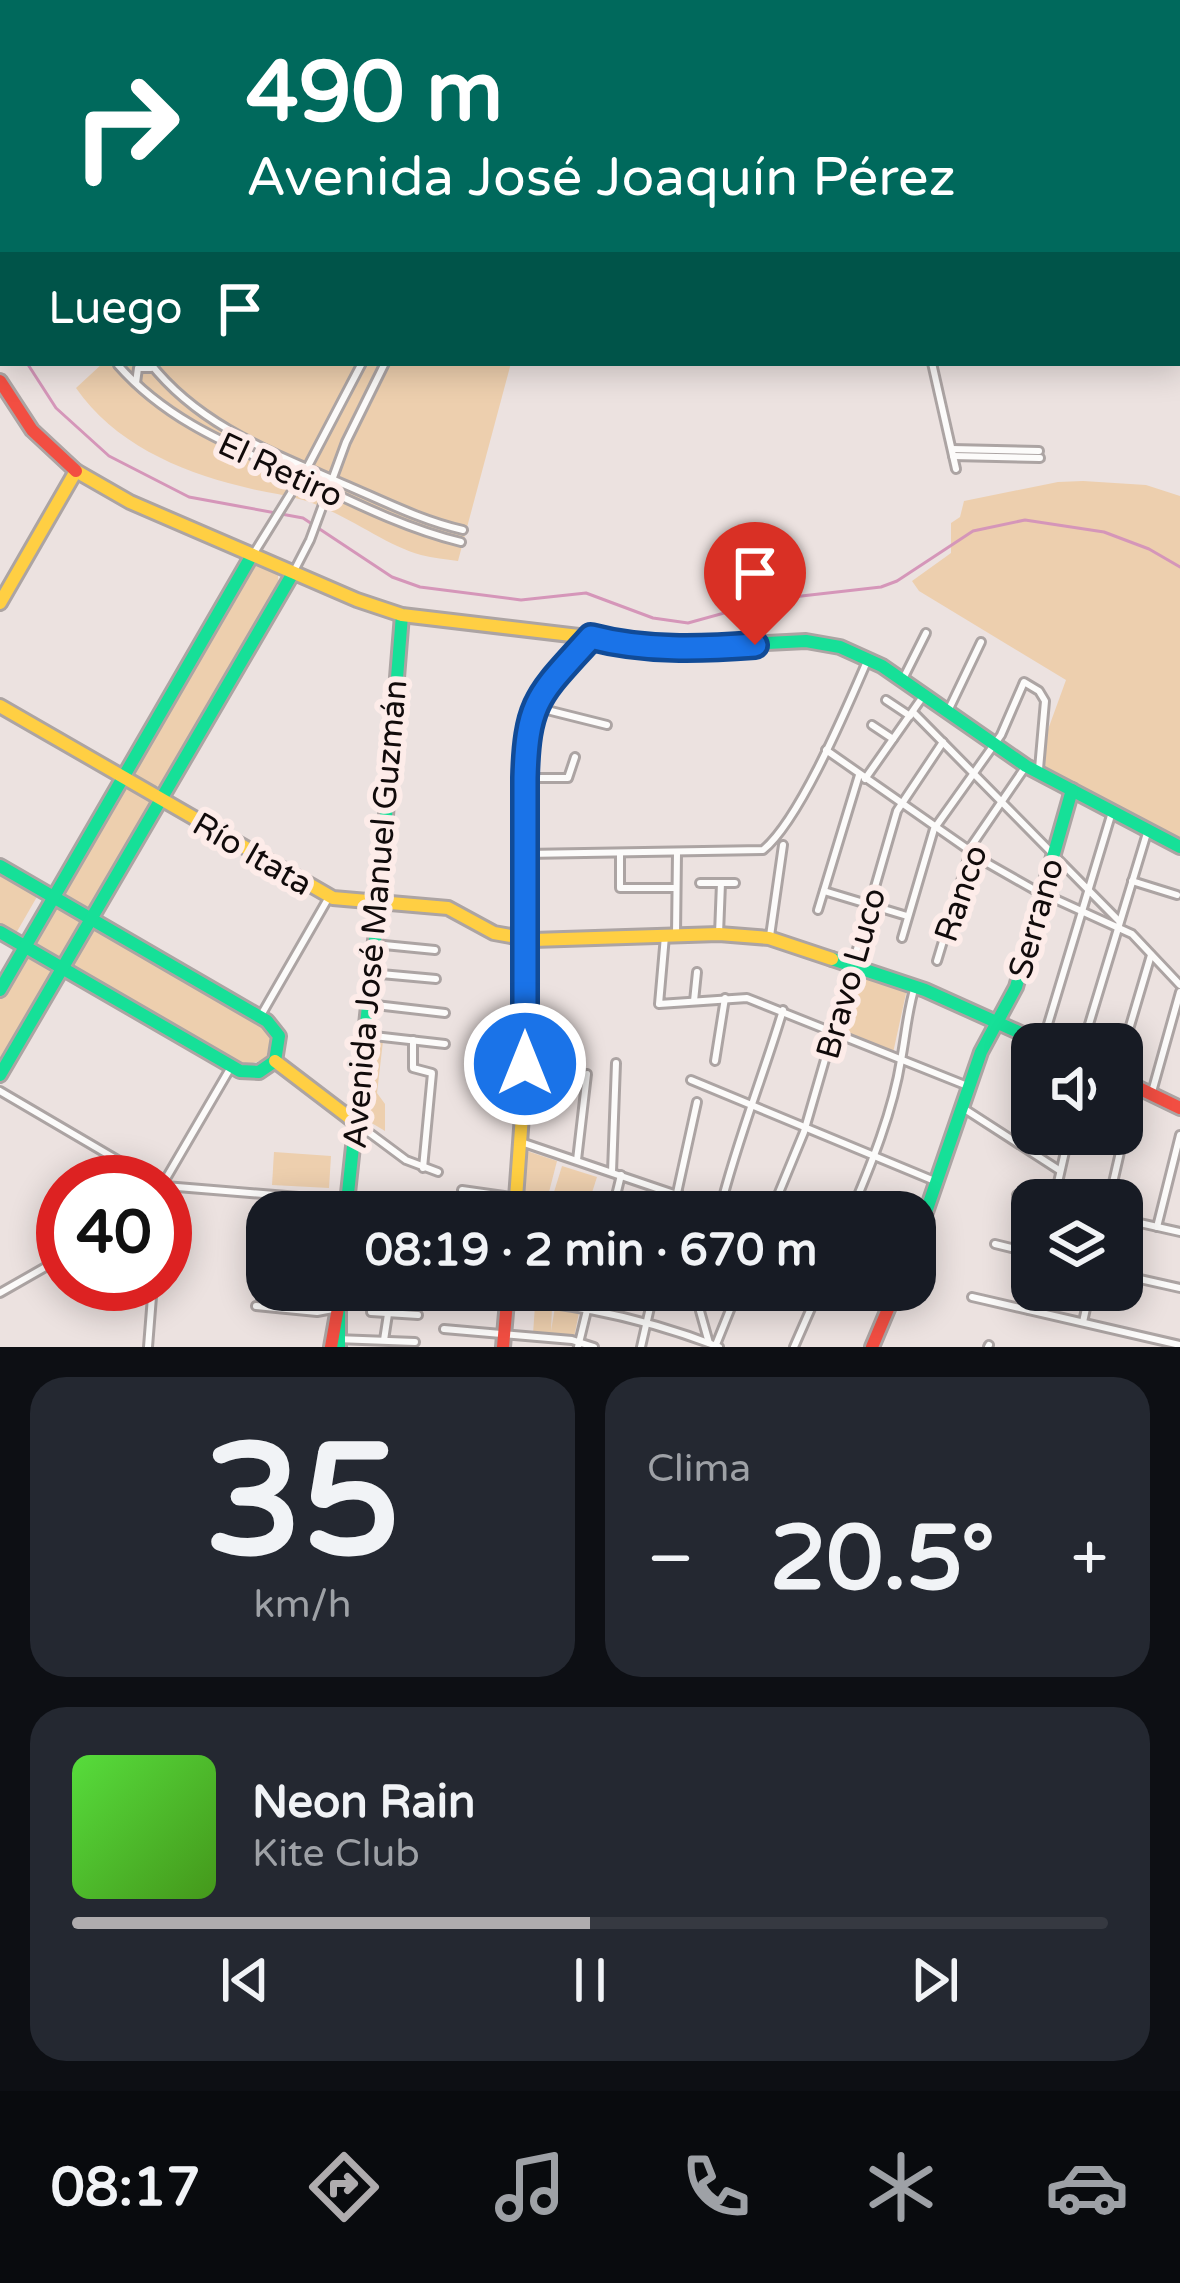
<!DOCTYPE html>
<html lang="es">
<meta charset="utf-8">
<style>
:root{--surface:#171b24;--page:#242831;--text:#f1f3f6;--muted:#9ea1a6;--line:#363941;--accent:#afacae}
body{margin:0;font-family:"Varela Round",sans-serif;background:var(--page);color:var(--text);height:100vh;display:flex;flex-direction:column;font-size:45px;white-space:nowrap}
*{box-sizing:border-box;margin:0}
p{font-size:39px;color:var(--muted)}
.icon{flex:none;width:66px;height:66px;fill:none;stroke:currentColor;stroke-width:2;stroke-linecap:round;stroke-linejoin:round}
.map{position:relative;height:1347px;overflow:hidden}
.drawer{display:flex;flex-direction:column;gap:30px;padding:30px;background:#0d0f14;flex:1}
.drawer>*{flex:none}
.hud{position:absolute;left:0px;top:0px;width:1182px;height:366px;box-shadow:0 6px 30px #0003;background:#00695c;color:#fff;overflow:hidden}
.tools{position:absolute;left:1011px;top:1023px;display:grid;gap:24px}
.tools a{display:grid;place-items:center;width:132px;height:132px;border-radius:24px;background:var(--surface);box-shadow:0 6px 30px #0003;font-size:60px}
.speed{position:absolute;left:36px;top:1155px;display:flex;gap:24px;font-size:60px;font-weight:700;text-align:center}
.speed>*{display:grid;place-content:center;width:156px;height:156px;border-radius:50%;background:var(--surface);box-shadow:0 6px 30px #0003;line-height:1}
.speed .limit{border:18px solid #d22;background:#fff;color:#111}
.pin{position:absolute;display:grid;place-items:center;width:102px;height:102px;color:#fff;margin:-123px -51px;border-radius:50% 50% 50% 0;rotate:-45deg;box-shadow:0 0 12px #0007}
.pin .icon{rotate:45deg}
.me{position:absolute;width:132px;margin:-66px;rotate:0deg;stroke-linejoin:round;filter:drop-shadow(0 0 9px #0008)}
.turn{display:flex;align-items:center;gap:42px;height:252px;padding:0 48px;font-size:54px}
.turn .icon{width:156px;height:156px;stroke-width:2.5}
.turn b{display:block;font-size:84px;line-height:102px}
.then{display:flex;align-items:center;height:114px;padding:0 48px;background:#0003;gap:24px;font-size:45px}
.big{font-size:90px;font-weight:700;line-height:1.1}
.drawer .tile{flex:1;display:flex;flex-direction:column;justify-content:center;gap:18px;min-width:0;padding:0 42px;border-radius:36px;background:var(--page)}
.drawer .dial{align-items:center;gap:0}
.dial b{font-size:156px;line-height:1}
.song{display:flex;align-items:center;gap:36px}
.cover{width:144px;height:144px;border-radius:18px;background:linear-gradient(135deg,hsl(110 70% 55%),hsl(100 70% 35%))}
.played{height:12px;border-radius:6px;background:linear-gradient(90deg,var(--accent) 50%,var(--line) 50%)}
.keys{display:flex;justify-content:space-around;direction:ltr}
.heat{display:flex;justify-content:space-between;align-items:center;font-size:66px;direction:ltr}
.drawer .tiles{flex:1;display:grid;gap:30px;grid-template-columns:1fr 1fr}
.tile:last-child{grid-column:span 2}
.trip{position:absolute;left:246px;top:1191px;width:690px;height:120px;border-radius:36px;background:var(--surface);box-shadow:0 6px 30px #0003;font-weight:700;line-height:120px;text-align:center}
.menu{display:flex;height:192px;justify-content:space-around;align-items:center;background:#090b0e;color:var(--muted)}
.menu .icon{width:84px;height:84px}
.menu .active{color:var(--accent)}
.menu b{font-size:54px;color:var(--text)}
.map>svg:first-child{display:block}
.green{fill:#edcfae}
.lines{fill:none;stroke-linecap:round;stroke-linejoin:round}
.stream{stroke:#d596b9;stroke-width:3}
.street-casing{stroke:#aca4a3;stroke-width:12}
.fast-casing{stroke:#aca4a3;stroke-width:18}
.slow-casing{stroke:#aca4a3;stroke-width:18}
.jam-casing{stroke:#aca4a3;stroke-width:18}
.street{stroke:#fcfbfa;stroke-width:6}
.fast{stroke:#16e098;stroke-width:12}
.slow{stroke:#ffcf43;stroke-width:12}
.jam{stroke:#f24e42;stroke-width:12}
.route-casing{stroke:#114b97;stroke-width:30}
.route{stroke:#1a73e8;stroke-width:21}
.labels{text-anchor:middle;stroke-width:12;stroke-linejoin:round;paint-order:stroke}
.street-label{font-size:33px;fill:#110b0b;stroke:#fdece9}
</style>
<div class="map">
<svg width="1180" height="1347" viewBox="0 0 1180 1347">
<rect width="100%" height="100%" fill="#ece2e0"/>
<g class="green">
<path d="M103 363H511L458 561C446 559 433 558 421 555 384 545 344 512 303 500 283 494 261 492 240 486 178 471 113 442 76 388Z"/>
<path d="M1083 481 1146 485 1180 496V840L1165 837 1045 768 1046 735 1066 680 919 591 912 581 951 553V523L960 517 964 501 1058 482Z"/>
<path d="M256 565 278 575 279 589 166 784 152 787 136 777 134 768 250 568Z"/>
<path d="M131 788 148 799 151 810 93 908 87 910 62 895 61 891 119 792Z"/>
<path d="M0 872 38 895 15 935 0 926Z"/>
<path d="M53 906 84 919V926L64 958 58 959 33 944Z"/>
<path d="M92 925 262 1023 271 1036 266 1059 243 1066 68 966Z"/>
<path d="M29 954 52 968 55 974 0 1067V996L24 955Z"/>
<path d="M856 971 907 989 893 1053 837 1029Z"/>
<path d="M374 1039 383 1041 377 1093 385 1104V1131L365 1119Z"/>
<path d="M524 1150 557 1161 548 1196 520 1192Z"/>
<path d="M274 1152 331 1156 329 1188 272 1185Z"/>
<path d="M562 1166 597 1177 589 1202 554 1192Z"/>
<path d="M535 1305 552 1307 551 1331 555 1307 579 1312 574 1338 533 1334Z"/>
</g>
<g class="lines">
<g class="stream">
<path d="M0 286 3 297"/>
<path d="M27 363 56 408 109 456 189 497 303 518 392 577 420 587 521 600 586 593 653 618 688 623 775 599 881 587 897 581 973 531 1025 520 1104 532 1149 549 1180 567"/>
</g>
<defs>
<g id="street">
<path d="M738 0 749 3"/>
<path d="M502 3 503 0"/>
<path d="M524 3 525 0"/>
<path d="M880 3V0"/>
<path d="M905 3V0"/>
<path d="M933 3V0"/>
<path d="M961 3V0"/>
<path d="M990 3V0"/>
<path d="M1020 3V0"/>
<path d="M1069 3V0"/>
<path d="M1097 3V0"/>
<path d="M1129 3V0"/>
<path d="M1158 3V0"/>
<path d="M1179 15H1180"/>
<path d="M1179 45H1180"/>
<path d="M1179 113H1180"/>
<path d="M1179 143H1180"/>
<path d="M1179 170H1180"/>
<path d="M1179 201H1180"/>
<path d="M1179 265H1180"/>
<path d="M150 363C200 427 276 454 348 486 385 502 423 521 463 530"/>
<path d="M932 363 956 469"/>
<path d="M118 365C167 421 232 446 298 476 351 501 404 528 461 542"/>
<path d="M136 383 138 368H151"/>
<path d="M952 449 1039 451"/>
<path d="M953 456 1040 458"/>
<path d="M308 466 362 363"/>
<path d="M254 553 301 477"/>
<path d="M293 573 310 540 346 442 385 363"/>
<path d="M904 677 926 633"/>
<path d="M886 700 910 716"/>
<path d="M535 707 607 725"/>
<path d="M949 709 981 642"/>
<path d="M913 712 1119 921"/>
<path d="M872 725 893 739"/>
<path d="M826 750 989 864 1033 889 1132 934 1180 985"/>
<path d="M528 778H568L575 757"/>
<path d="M865 779 924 695"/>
<path d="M620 853V888H676"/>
<path d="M525 854 763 850C800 820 848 705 868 659"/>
<path d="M1132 881 1177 895"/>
<path d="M700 883H735"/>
<path d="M824 891 907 916"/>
<path d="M818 910 859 775"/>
<path d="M676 934 677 853"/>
<path d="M719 934 721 883"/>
<path d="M665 936 659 1004 747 998 970 1087"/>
<path d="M770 936 783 845"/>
<path d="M902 938 934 829 1001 735 1024 682 1039 691 1045 701 1039 769"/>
<path d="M374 944 435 950"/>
<path d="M937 961 972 845 1026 766"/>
<path d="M370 973 436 979"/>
<path d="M694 1001 697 972"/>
<path d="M367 1004 445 1013"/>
<path d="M260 1017 329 897"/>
<path d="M365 1035 445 1044"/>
<path d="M413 1040V1068L432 1073 423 1168"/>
<path d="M1042 1044 1112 812"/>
<path d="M1083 1044 1147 833"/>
<path d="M1122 1053 1151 955"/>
<path d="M715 1061 725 998"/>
<path d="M691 1080 937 1182"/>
<path d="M0 1091 155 1182"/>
<path d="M1152 1092 1180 992"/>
<path d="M963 1108 1059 1170"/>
<path d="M1022 1110 1032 1076"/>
<path d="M355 1122 406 1160 438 1172"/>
<path d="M521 1142 727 1212"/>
<path d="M577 1160 587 1074"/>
<path d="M612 1172 616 1063"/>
<path d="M164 1182 231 1067"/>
<path d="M165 1186 347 1201"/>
<path d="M462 1190 618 1212"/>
<path d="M677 1193 697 1102"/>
<path d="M1017 1195 1038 1200"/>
<path d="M1054 1200 1069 1134"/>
<path d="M1109 1200 1135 1087"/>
<path d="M720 1209C737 1140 763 1077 783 1010"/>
<path d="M390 1212V1206L421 1209"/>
<path d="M612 1212 621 1175"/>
<path d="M675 1212 679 1194"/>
<path d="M771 1212 804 1132 897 811 943 742"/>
<path d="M851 1212C871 1165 893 1111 901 1060 906 1034 907 1013 915 986"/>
<path d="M1122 1219 1180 1232"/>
<path d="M1157 1227 1180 1135"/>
<path d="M256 1230 267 1231"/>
<path d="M995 1244 1032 1253"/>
<path d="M256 1259 267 1260"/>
<path d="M1122 1275 1180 1288"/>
<path d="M253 1276 267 1277"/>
<path d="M700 1290V1311L709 1343"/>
<path d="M0 1293 63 1257"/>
<path d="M463 1295C555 1301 632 1313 719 1347"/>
<path d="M972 1297 1180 1345"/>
<path d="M256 1306 317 1312 338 1308"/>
<path d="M1029 1310 1033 1290"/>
<path d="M371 1312 418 1315"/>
<path d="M1083 1322 1090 1290"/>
<path d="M444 1329 572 1340 594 1347"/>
<path d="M336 1339 415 1342"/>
<path d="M384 1340 388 1314"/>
<path d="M148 1347 153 1284"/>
<path d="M578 1347 592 1290"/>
<path d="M641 1347 654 1290"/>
<path d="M715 1347 738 1290"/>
<path d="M794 1347 819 1290"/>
<path d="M988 1347 989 1345"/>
</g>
<g id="fast">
<path d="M747 644 806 641 840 647 882 666 1026 766 1180 847"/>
<path d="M0 866 267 1021 279 1036 275 1061"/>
<path d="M0 932 240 1071 259 1072 275 1061"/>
<path d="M832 959 925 990 1045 1044"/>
<path d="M0 990 252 555"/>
<path d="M0 1075 293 573"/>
<path d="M346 1212 379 903 402 615"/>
<path d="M915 1244 981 1052 1016 987 1072 790"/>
<path d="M339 1290V1347"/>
</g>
<g id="slow">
<path d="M0 603 76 471 130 502 357 600 402 615 680 648 747 644"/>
<path d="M0 706 333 898 448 908 494 933 533 940 719 934 769 938 832 959"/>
<path d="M275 1061 355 1122"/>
<path d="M515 1212 525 1074 526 734 535 704 591 637"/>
</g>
<g id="jam">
<path d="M0 381 32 430 76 471"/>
<path d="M1122 1080 1180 1108"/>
<path d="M331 1347 338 1308"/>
<path d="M503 1347 508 1290"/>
<path d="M872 1347 896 1290"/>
</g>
</defs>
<use href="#street" class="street-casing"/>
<use href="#fast" class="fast-casing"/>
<use href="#slow" class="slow-casing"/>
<use href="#jam" class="jam-casing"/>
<use href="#street" class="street"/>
<use href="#fast" class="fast"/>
<use href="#slow" class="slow"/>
<use href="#jam" class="jam"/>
</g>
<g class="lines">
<defs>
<path id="route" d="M525 1064V778C527 699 540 694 591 637 644 651 701 649 755 645"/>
</defs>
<use href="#route" class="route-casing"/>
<use href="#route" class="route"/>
</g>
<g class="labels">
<g class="street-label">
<text transform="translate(281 469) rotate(25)" y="12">El Retiro</text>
<text transform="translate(253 853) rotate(30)" y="12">Río Itata</text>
<text transform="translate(960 893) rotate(-71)" y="12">Ranco</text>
<text transform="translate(374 914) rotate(-85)" y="12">Avenida José Manuel Guzmán</text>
<text transform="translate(1035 918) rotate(-74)" y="12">Serrano</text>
<text transform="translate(850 973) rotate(-74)" y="12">Bravo Luco</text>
</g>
</g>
</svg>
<div class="tools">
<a><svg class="icon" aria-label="sound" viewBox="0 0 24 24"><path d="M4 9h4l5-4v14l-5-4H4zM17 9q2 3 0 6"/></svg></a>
<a><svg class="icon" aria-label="layers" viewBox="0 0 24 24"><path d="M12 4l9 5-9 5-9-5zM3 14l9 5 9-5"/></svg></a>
</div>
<div class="speed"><div class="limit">40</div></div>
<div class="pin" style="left:755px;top:645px;background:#d93025"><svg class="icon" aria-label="arrive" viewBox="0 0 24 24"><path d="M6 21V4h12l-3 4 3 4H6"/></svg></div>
<svg class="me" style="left:525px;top:1064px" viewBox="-20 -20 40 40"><circle r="17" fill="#1a73e8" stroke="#fff" stroke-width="3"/><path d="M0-11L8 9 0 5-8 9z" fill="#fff"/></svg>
<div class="trip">08:19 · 2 min · 670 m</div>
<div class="hud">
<div class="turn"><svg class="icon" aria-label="right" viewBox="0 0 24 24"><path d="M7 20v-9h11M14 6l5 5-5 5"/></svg><div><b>490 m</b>Avenida José Joaquín Pérez</div></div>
<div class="then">Luego<svg class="icon" aria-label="arrive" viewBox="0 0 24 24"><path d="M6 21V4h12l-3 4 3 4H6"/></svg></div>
</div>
</div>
<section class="drawer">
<div class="tiles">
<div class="tile dial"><b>35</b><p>km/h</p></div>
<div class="tile"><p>Clima</p>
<div class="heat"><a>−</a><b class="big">20.5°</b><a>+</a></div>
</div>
<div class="tile">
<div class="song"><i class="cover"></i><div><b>Neon Rain</b><p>Kite Club</p></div></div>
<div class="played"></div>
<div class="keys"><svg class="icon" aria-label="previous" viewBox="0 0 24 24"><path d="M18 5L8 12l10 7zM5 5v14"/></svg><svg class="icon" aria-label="pause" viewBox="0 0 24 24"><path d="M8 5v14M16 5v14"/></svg><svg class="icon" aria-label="next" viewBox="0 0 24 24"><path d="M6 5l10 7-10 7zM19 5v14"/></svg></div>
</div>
</div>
</section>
<nav class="menu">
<b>08:17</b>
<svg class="icon active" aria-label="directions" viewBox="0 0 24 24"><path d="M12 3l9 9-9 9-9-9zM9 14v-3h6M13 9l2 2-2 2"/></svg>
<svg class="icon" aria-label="music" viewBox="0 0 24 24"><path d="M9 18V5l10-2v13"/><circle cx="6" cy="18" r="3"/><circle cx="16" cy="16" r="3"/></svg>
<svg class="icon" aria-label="phone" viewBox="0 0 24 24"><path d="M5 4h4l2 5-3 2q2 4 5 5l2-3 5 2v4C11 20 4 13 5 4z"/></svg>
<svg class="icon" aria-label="climate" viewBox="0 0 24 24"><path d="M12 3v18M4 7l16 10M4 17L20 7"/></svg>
<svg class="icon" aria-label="car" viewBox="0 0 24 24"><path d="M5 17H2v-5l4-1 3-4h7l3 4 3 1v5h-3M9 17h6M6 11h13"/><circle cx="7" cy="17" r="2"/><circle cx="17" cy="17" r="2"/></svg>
</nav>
